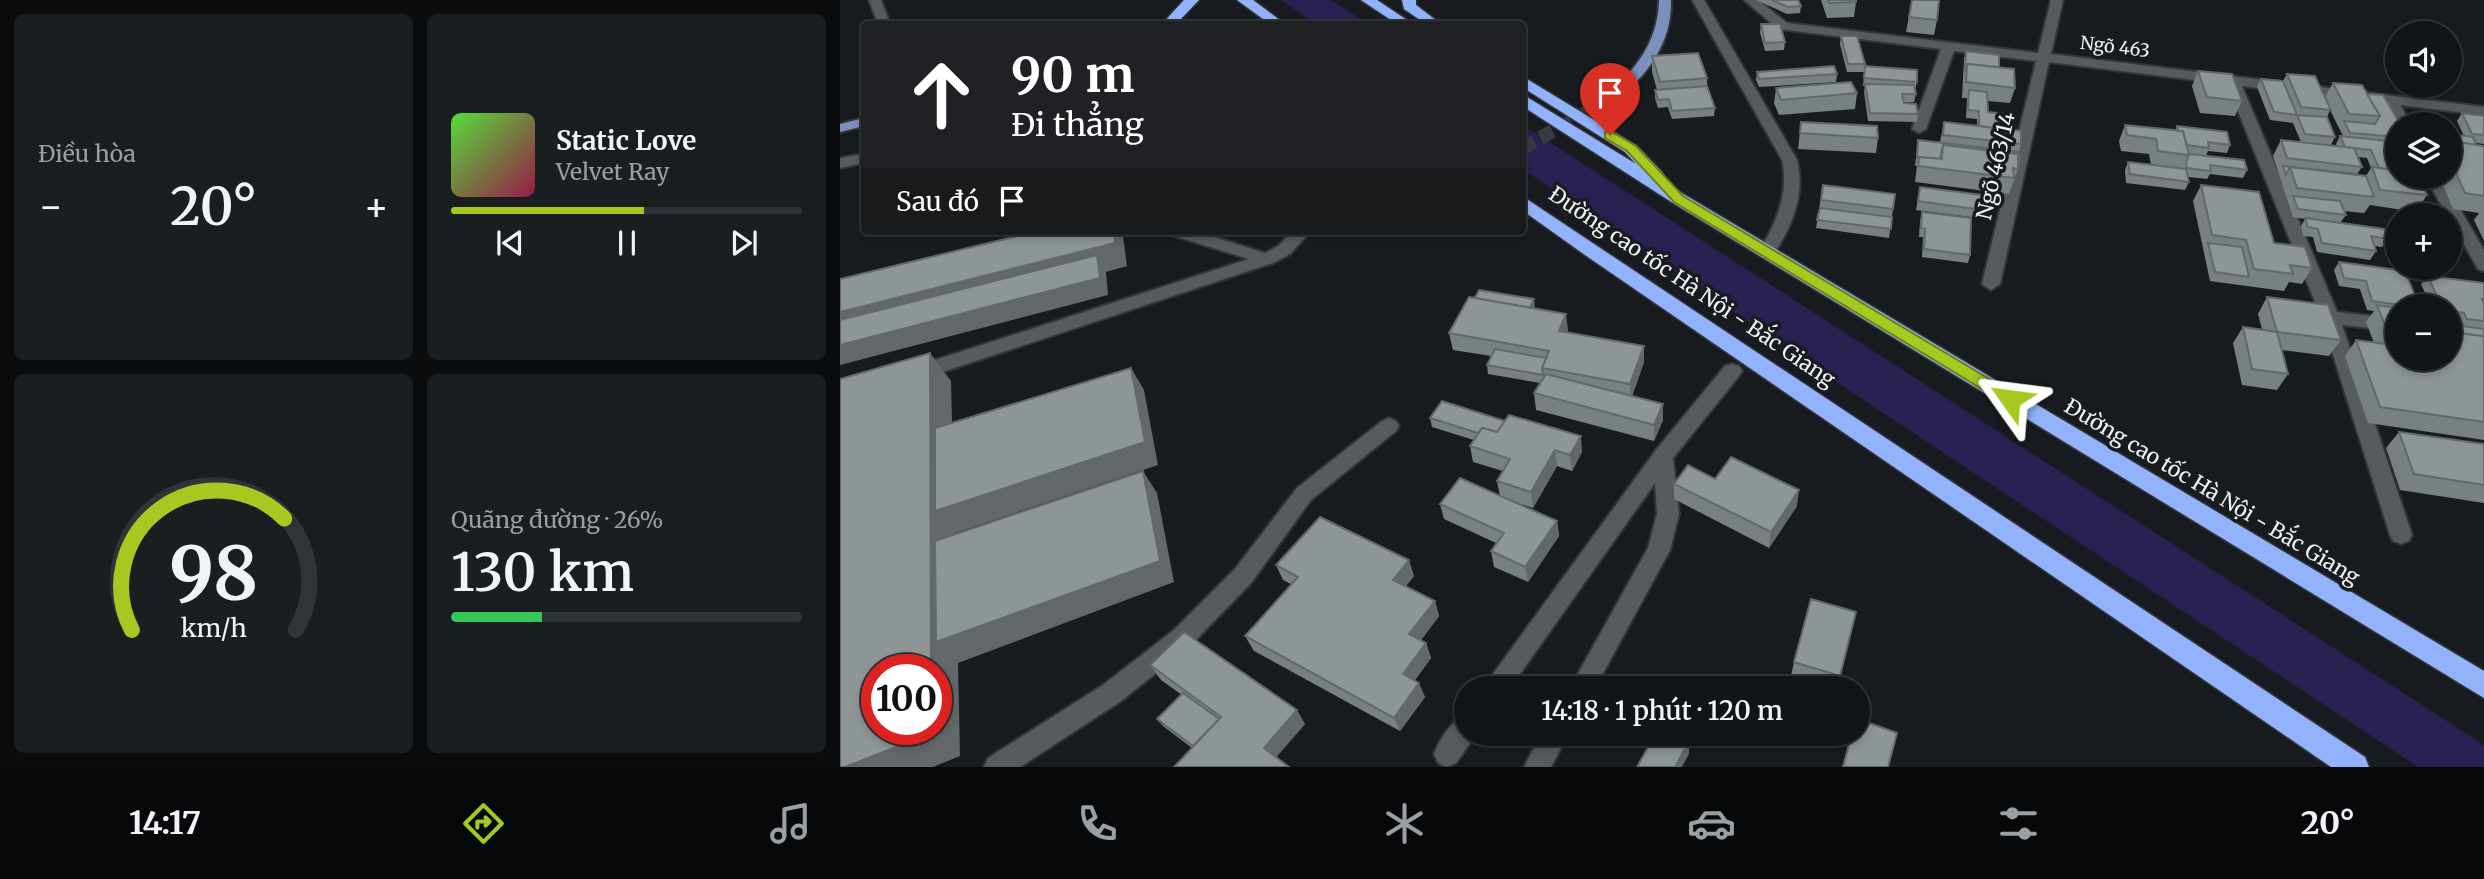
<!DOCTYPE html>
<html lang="vi">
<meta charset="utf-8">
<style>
:root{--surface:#121518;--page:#1b1e21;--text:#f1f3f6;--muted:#9c9fa2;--line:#313437;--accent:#a6c821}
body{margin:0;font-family:Merriweather,serif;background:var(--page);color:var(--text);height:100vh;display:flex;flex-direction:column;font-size:26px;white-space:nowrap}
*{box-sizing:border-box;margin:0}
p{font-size:23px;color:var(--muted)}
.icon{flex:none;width:38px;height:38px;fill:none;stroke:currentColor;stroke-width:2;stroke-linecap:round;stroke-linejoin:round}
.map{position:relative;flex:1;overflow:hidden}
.sheet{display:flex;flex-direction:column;gap:14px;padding:14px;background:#0a0c0d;width:840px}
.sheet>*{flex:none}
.top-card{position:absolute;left:21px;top:21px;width:665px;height:214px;border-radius:7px;box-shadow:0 4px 10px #0003,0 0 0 2px var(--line);background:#202124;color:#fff;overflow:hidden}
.buttons{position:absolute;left:1545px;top:21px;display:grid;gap:14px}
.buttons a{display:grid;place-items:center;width:77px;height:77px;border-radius:50%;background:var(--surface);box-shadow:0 4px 10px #0003,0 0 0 2px var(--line);font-size:35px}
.speed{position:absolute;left:21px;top:654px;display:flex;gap:14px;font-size:35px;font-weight:700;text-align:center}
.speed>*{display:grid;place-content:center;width:91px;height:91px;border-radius:50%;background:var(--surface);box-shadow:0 4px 10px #0003,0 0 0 2px var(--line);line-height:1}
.speed .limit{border:10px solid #d22;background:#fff;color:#111}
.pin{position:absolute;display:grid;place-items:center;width:60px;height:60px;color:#fff;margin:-72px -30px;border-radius:50% 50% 50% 0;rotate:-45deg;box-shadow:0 0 7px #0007}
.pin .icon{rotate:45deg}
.me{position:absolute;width:77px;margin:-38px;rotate:301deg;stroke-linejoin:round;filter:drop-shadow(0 0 5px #0008)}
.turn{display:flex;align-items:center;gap:24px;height:147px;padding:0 35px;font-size:32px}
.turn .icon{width:91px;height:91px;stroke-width:2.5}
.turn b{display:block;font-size:49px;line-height:60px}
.then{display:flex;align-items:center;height:66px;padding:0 35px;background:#0003;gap:14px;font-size:26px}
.big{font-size:52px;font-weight:600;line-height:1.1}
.sheet .card{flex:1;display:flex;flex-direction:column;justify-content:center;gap:10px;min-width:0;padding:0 24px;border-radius:10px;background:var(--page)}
.sheet .dial{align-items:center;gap:0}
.dial svg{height:182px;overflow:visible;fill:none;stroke:var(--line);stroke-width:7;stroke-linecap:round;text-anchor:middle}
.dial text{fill:var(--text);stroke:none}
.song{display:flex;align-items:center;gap:21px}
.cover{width:84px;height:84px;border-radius:10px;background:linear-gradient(135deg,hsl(110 70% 55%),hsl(340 70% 35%))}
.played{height:7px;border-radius:4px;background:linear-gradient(90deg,var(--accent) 55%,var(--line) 55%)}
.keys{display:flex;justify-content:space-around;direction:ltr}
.heat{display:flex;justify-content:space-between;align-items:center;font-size:38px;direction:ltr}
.charge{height:10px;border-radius:5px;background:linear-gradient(90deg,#34c759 26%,var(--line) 0)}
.sheet .tiles{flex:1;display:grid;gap:14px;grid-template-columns:repeat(2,1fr)}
.trip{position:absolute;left:614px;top:676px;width:416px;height:70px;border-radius:35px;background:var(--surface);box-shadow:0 4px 10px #0003,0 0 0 2px var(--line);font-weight:600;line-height:70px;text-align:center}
.tab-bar{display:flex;height:112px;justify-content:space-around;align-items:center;background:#07080a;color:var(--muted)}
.tab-bar .icon{width:49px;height:49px}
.tab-bar .current{color:var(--accent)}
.tab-bar b{font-size:32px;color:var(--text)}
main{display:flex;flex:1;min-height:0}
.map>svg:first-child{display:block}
.green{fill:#2a2052}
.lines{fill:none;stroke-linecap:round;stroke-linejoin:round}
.primary-tunnel{stroke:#383c40;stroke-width:14;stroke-dasharray:14 7;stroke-linecap:butt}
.minor-casing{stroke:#333639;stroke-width:4}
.primary-casing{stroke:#333639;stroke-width:4}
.motorway-casing{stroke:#333639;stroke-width:3}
.minor{fill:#555b5f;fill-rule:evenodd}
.primary{fill:#7a90bd;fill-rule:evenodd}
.motorway{fill:#92b3fb;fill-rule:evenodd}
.wall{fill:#798082;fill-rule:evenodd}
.shaded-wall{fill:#63686a}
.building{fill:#8d9597;stroke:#63686a;stroke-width:2}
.route{fill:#a6c821;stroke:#6c8215;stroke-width:2}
.labels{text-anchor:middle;stroke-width:7;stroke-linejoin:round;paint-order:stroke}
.far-street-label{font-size:18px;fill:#eff2f4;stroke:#181c20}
.street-label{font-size:21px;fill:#eff2f4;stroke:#181c20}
</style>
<main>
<section class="sheet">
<div class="tiles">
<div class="card"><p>Điều hòa</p>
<div class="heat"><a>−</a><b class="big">20°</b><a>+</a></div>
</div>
<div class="card">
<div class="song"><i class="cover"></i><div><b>Static Love</b><p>Velvet Ray</p></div></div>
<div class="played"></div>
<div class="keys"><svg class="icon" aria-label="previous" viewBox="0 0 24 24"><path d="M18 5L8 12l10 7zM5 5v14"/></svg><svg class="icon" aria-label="pause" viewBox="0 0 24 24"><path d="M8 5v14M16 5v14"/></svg><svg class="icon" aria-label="next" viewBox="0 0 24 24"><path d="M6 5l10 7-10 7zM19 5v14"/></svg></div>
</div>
<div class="card dial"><svg viewBox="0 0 100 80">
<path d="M14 69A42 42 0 1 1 86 69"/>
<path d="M14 69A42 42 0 0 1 81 20" stroke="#a6c821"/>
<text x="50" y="56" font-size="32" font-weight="700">98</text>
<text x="50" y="72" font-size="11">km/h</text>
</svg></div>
<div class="card"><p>Quãng đường · 26%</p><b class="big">130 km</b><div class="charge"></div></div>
</div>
</section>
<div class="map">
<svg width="1644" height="767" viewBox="0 0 1644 767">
<rect width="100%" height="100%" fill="#181c20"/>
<g class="green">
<path d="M441 0H491L528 24H476Z"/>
<path d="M683 125 1644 745V767H1578L971 365 683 169Z"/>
</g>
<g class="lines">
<path class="primary-tunnel" d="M682 148 768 101"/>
<defs>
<g id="minor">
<path d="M29 0H41L50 24H38Z"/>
<path d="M852 0H864L957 160C965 191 954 222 937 249L931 250 923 245C938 219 949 190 942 160Z"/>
<path d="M904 0H918L947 23 1198 53 1211 0H1223L1211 54 1644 107V115L1560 105 1571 124 1558 125 1545 103 1402 86 1497 312 1558 319V331L1502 325 1572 535 1569 541 1561 544 1553 541 1550 535 1481 317 1387 84 1209 62 1160 284 1151 290 1142 284 1196 61 1114 51 1086 129 1079 133 1072 129 1101 49 938 29Z"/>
<path d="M24 154V163L0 168V158Z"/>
<path d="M1585 177H1601L1644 250V271L1638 269 1610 220V215H1607Z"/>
<path d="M329 231H355L425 253 438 246 453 231H471L450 254 433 263 81 379H67L64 374 67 369 409 259 331 235Z"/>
<path d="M892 364 899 366 902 371 899 376 833 458 839 514 830 550 755 688H730L808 548 817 514 815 483 670 688H643L816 450 885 366Z"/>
<path d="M549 418 556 421 559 426 556 431 471 500 411 583 350 646 281 701 180 767H144L148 758 263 685 334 630 395 569 457 488 542 421Z"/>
<path d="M626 715V733H636L635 736 616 763 607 767 598 763 594 754C600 739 611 721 626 715Z"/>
<path d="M702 733H729L711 767H684Z"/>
</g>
<g id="primary">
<path d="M819 0H831C832 45 806 76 773 104H763V98C795 71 818 43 819 0Z"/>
<path d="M24 118V126L0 132V124Z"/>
</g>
<g id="motorway">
<path d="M344 0H359L336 24H322Z"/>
<path d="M397 0H413L445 24H430Z"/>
<path d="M521 0H537L573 24H557Z"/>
<path d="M562 0H576V5L601 24H586L564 9Z"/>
<path d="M682 76 797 146 822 172 824 176 821 180 845 195 1644 671V698L833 203 682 106V94L796 164 785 152 682 87Z"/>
<path d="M682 196 1525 757 1529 767H1491L745 255 682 210Z"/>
</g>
</defs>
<use href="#minor" class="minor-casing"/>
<use href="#primary" class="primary-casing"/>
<use href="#motorway" class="motorway-casing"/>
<use href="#minor" class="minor"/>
<use href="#primary" class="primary"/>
<use href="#motorway" class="motorway"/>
</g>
<g class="wall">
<path d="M916 0H958L961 6 960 13 947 14Z"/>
<path d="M981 0H1016V2L1014 17 987 18Z"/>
<path d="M1072 0 1097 20 1094 35 1066 32Z"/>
<path d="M921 24 945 42 944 50 925 51 920 32Z"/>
<path d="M1001 36 1025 64 1024 72H1007L1000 44Z"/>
<path d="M1126 51 1159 67 1175 88 1170 103 1148 101V112L1181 144 1179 152V162L1178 169 1169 194 1075 182 1077 166H1075L1078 140 1100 142 1104 122 1137 126V119L1126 118 1127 98H1122L1124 59Z"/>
<path d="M812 56 867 78V86L875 108 874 116 832 119 828 107 818 108 815 98V90H817L812 72Z"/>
<path d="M1025 66 1077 82 1075 90 1076 94 1074 102H1063L1064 103 1078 114 1077 122 1028 121 1024 92 1025 86H1023Z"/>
<path d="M1358 71 1402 101 1395 116 1360 113 1352 86Z"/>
<path d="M917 72 997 74 996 82 919 87 916 80Z"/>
<path d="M1447 74 1485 97 1493 83 1527 94 1558 124V177L1587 195 1576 212 1530 205 1524 213 1504 211 1506 215 1500 223 1548 239 1542 247 1534 246 1536 251 1530 260 1477 252 1473 237 1463 236 1461 226 1465 219 1453 217 1433 156 1441 140 1497 146 1496 144 1500 136H1503L1490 110 1487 117 1495 137 1491 145 1461 142 1453 123 1430 120 1417 87 1421 79 1443 81ZM1518 157 1527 158 1531 168 1526 176 1517 174 1522 167Z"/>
<path d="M936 88 1017 93 1015 109 939 115 934 103Z"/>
<path d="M1622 113 1644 116V144L1636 143 1637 145 1644 146V241L1634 220 1639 213 1613 209 1600 177H1610V134L1624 136 1617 121Z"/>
<path d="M961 122 1038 138 1036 153 958 149Z"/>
<path d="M1285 125 1335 131 1337 126 1390 145 1387 153 1368 151 1366 156 1407 170 1403 178 1370 174 1367 179 1348 177 1349 182 1345 190 1286 183 1285 170 1288 162 1311 165 1309 154 1281 151 1279 141Z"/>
<path d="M983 185 1053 209 1049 238 976 228Z"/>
<path d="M1361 185 1434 243 1472 268 1462 284 1449 282 1444 291 1370 281 1353 201Z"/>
<path d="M1080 187 1142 210 1139 218 1076 210Z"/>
<path d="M1082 212 1130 255 1128 263 1082 257 1083 237H1079L1080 221Z"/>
<path d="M1499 262 1579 306H1558V359L1610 332 1615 325 1620 326 1618 321 1610 320V306H1591L1581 284 1588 276 1644 283V440L1528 423 1505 356 1516 340 1534 343 1526 322 1534 311 1527 310 1520 289 1499 286 1494 270Z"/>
<path d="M1427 297 1501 340 1489 356 1442 350 1448 374 1437 390 1402 385 1393 343 1403 327 1422 329 1418 314Z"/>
<path d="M695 308 728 330 727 333 804 362 792 396 823 420 814 441 696 410 694 393 700 383 648 374 647 365 651 356 613 350 609 333Z"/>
<path d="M590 418 742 452 732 471 717 466 693 508 666 499 717 521 719 536 688 582 654 567 651 551 656 543 604 519 600 504 660 496 657 481 663 471 633 462 630 446 634 440 592 427Z"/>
<path d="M1559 432 1644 444V503L1560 490 1546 448Z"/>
<path d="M875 479 957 506 929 548 834 499V484Z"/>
<path d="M436 565 574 576 565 587 595 601 599 616 581 640 586 643 591 658 575 680 585 697 560 731 414 651 405 636 451 584 443 580Z"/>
<path d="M1016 612 997 688H990L951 676 954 662Z"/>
<path d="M310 665 465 724 436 757 352 748 323 726 317 719 342 695 321 680Z"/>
</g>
<g class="shaded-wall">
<path d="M274 231H280L283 236 287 266 266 272 268 295 0 365V312Z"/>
<path d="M694 299 695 308 688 323 687 314Z"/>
<path d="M726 314 728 330 720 347 719 331Z"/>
<path d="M804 346V362L791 400 790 384Z"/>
<path d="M90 353 111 381 114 505 291 368 304 390 318 465 115 533 117 635 303 471 317 493 334 582 118 663 120 756 93 767H5L92 730H96V670H91Z"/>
<path d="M823 404V420L814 441V425Z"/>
<path d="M741 436 742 452 732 471 730 455Z"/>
<path d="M715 450 717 466 693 508 691 492Z"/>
<path d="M959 490 957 506 929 548 931 532Z"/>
<path d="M717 521 719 536 688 582 685 567Z"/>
<path d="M569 560 574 576 558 596 553 580Z"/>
<path d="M595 601 599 616 575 648 569 634Z"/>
<path d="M586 643 591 658 568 688 563 674Z"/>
<path d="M579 683 585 697 560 731 554 718Z"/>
<path d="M457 710 465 724 433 761 424 748Z"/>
<path d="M849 741V754L842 767H835Z"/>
</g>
<g class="building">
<path d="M932 0H958L961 6 948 7Z"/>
<path d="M988 0H1016V2L989 3Z"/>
<path d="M1072 0H1099L1097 20 1069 17Z"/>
<path d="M921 24H940L945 42 925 43Z"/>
<path d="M1001 36H1017L1025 64H1008Z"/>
<path d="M1126 51 1159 55V67L1127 64 1125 71Z"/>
<path d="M858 53 867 78 820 82 812 56Z"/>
<path d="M1127 64 1174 69 1175 88 1126 82Z"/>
<path d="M994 66 997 74 919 79 917 72Z"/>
<path d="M1025 66 1077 70V82L1024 78Z"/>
<path d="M1358 71 1392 74 1402 101 1367 97Z"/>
<path d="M1447 74 1475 76 1491 110 1461 107Z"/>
<path d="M1421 79 1443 81 1457 115 1487 117 1495 137 1465 134 1457 115 1434 112Z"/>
<path d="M1011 82 1017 93 941 100 936 88Z"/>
<path d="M1493 83 1522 85 1540 116 1509 114Z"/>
<path d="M1025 84 1074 85 1076 94H1062L1064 103 1076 104 1078 114 1030 113Z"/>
<path d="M867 86 875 108 832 111 829 99 818 100 815 90Z"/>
<path d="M1129 90 1147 92 1148 112 1166 114 1167 130 1139 126V111L1128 110Z"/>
<path d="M1527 94 1543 95 1560 124H1558V137L1510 133 1504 121 1535 124 1540 116Z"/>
<path d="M1622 113 1644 116V135L1632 134Z"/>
<path d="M961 122 1037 126 1038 138 960 133Z"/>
<path d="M1104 122 1181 131V144L1103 135Z"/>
<path d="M1285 125 1343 131 1349 155 1318 151 1316 139 1287 135Z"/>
<path d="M1337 126 1387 132 1390 145 1368 142 1369 148 1347 145 1343 131H1338Z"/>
<path d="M1610 134 1633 137 1636 145 1610 141Z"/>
<path d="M1500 136 1558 142V170L1539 168 1531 150 1505 147Z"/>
<path d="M1078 140 1179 152V162H1178V154L1103 145 1100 159 1079 157V158H1077Z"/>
<path d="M1441 140 1514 148 1522 167 1447 158Z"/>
<path d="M1610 141 1644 146V196L1625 193 1610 160Z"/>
<path d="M1103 145 1178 154V169L1173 168 1174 178 1078 166 1079 157 1102 159Z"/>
<path d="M1349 154 1404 160 1407 170 1370 165 1371 171 1347 168 1346 163Z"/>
<path d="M1288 162 1346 169 1349 182 1290 174Z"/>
<path d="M1443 166 1517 174V175L1450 167 1446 175Z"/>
<path d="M1450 167 1526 176 1534 197 1457 188Z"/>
<path d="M1532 167 1558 171V177H1578L1587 195 1540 190Z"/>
<path d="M983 185 1055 194 1053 209 981 200Z"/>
<path d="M1361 185 1419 192 1434 243 1465 247 1472 268 1450 265 1453 274 1414 269 1406 240 1372 235Z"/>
<path d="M1080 187 1142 195V210L1078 201Z"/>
<path d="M1453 196 1500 201 1506 215 1458 209Z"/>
<path d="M980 208 1052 217 1051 229 977 220Z"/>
<path d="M1082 212 1131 218 1130 255 1084 249 1085 229 1081 228Z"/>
<path d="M1465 218 1544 229 1548 239 1531 236 1536 251 1482 243 1478 229 1468 227Z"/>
<path d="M198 231H274L275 243 0 312V279Z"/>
<path d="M1368 243 1402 247 1409 277 1375 272Z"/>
<path d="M257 255 260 278 0 345V320Z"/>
<path d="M1499 262 1565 271 1579 306H1567L1532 301 1526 281 1504 278Z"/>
<path d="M1588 276 1644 283V300L1642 299 1644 304V321L1627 319 1624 313 1610 311V306H1601Z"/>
<path d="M639 290 694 299 690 308 635 298Z"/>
<path d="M629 297 726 314 719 331 804 346 790 384 702 368 709 351 609 333Z"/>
<path d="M1427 297 1488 305 1501 340 1437 332Z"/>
<path d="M1537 305 1558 308V359H1610V332L1644 336V422L1540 407 1516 340 1553 345Z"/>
<path d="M1615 325 1644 329V336L1619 333Z"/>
<path d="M1403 327 1437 332 1448 374 1412 369Z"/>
<path d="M655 349 706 358 702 368 703 375 647 365Z"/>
<path d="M90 353 91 670H37V730H92V733L5 767H0V379Z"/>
<path d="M291 368 305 442 95 511V428Z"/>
<path d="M706 374 823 404 814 425 694 393Z"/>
<path d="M602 401 665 421 657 432 642 428 638 433 590 418Z"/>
<path d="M669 415 741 436 730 455 715 450 691 492 657 481 670 459 630 446 642 428 657 432Z"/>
<path d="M1559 432 1644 444V485L1574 474Z"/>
<path d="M891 457 959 490 931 532 834 484 848 465 875 479Z"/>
<path d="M303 471 320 561 96 642 95 541Z"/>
<path d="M620 478 717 521 685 567 651 551 664 533 600 504Z"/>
<path d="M480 517 569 560 553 580 595 601 569 634 586 643 563 674 579 683 554 718 405 636 458 577 436 565Z"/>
<path d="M971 599 1016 612 1000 676 954 662Z"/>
<path d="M344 632 457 710 424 748 449 767H334L381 717 310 665Z"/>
<path d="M343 693 379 719 353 746 317 719Z"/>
<path d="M1018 719 1057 733 1048 767H1003L1012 733H1018Z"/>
<path d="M816 733H834L849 741 835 767H797Z"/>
</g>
<path class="route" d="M770 131 796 146 843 196 1176 395 1178 399 1176 403H1165L834 202 787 151 765 138V132Z"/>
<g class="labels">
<g class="far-street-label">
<text transform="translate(1275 47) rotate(7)" y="6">Ngõ 463</text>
</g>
<g class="street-label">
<text transform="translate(1156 166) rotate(-77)" y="7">Ngõ 463/14</text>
<text transform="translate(852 287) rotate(34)" y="7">Đường cao tốc Hà Nội - Bắc Giang</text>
<text transform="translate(1372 492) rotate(31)" y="7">Đường cao tốc Hà Nội - Bắc Giang</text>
</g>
</g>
</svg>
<div class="buttons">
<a><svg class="icon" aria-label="sound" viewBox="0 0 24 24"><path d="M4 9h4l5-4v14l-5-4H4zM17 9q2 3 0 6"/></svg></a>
<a><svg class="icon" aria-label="layers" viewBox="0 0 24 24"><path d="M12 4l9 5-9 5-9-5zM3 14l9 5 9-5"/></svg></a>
<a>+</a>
<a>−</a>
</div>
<div class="speed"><div class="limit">100</div></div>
<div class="pin" style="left:770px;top:135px;background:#d93025"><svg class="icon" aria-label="arrive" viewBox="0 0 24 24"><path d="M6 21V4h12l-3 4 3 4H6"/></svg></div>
<svg class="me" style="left:1170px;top:399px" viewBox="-20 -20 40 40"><path d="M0-17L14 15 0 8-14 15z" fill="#a6c821" stroke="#fff" stroke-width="4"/></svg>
<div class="trip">14:18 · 1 phút · 120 m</div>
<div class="top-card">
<div class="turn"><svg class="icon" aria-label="ahead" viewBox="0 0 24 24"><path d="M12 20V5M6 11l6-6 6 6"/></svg><div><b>90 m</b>Đi thẳng</div></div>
<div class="then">Sau đó<svg class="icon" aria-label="arrive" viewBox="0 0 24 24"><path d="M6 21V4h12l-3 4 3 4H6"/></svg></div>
</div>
</div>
</main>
<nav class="tab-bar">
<b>14:17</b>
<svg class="icon current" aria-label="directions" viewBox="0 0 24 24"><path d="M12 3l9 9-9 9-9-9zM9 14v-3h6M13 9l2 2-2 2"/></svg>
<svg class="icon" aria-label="music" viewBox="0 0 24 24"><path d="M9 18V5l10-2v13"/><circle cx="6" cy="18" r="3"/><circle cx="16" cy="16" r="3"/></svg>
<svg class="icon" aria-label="phone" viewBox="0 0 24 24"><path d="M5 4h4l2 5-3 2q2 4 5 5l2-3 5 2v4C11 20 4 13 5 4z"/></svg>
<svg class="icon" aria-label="climate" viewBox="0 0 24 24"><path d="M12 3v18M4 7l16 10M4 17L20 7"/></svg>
<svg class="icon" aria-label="car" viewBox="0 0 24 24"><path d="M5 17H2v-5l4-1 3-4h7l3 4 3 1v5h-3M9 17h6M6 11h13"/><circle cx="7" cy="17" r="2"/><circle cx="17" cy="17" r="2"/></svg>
<svg class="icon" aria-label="filters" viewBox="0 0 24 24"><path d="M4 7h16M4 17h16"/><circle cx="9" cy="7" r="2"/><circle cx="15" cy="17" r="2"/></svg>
<b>20°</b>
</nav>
